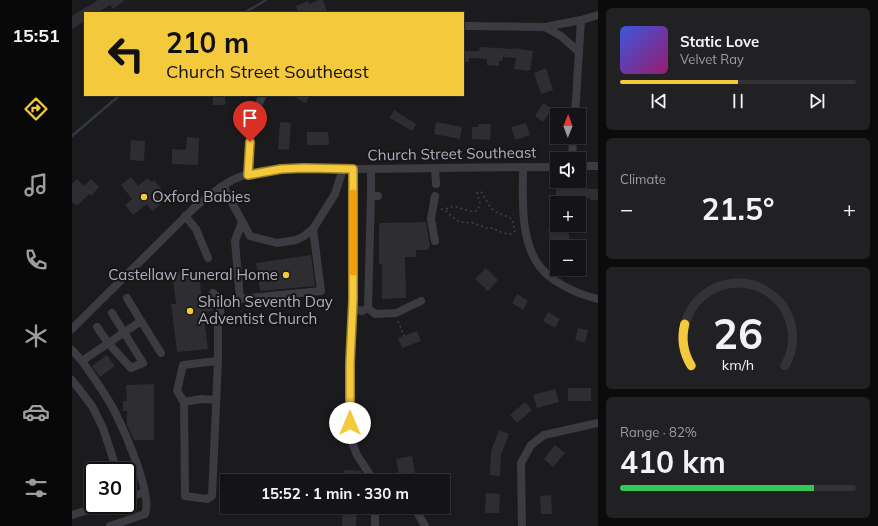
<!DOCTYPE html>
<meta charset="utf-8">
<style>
:root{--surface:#141416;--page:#212123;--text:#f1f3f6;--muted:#9d9ea1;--line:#333335;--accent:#f4c93c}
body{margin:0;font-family:Mulish,sans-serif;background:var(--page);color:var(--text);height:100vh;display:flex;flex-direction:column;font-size:15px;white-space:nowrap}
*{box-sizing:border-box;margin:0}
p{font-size:13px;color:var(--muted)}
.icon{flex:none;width:22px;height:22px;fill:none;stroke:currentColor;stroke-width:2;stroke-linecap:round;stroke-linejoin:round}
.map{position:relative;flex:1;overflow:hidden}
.side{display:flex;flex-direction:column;gap:8px;padding:8px;background:#0b0b0c;width:280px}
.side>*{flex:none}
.banner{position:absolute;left:12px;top:12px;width:380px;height:84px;border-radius:0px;box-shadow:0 1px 3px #0004,0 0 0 1px var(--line);background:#f4c93c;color:#111;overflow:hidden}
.needle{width:26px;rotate:1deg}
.buttons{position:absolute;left:478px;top:108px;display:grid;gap:8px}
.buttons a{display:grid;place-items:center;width:36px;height:36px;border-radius:0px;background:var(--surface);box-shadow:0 1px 3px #0004,0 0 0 1px var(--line);font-size:20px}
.speed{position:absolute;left:12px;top:462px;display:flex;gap:8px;font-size:20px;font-weight:700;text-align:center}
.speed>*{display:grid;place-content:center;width:52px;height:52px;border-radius:50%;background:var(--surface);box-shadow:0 1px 3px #0004,0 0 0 1px var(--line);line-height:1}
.speed .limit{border:2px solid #111;border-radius:6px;background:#fff;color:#111}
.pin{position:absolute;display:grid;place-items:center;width:34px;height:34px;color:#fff;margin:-41px -17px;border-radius:50% 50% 50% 0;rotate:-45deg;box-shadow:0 0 4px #0007}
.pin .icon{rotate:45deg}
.me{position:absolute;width:44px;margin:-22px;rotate:0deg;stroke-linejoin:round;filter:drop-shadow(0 0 3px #0008)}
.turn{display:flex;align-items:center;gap:14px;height:84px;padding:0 16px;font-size:18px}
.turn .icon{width:52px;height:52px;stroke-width:2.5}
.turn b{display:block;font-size:28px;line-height:34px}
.big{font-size:30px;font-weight:700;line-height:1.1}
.side .tile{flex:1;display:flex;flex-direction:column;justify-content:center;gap:6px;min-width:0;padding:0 14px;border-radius:6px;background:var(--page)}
.side .dial{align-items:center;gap:0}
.dial svg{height:104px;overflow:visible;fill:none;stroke:var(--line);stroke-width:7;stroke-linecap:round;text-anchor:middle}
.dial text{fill:var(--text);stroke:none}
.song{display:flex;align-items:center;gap:12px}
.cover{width:48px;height:48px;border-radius:6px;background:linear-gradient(135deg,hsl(230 70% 55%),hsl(320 70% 35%))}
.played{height:4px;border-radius:2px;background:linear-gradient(90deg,var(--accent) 50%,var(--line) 50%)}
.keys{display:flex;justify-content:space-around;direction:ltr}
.heat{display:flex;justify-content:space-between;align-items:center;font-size:22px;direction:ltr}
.charge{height:6px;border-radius:3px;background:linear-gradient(90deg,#34c759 82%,var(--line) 0)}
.trip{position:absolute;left:148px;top:474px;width:230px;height:40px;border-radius:0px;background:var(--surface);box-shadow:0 1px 3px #0004,0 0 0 1px var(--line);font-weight:700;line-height:40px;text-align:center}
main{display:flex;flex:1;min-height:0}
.dock{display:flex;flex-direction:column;width:72px;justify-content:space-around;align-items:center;background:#080809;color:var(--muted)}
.dock .icon{width:28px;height:28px}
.dock .on{color:var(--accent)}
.dock b{font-size:18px;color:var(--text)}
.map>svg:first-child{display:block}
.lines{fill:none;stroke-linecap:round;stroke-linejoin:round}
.stream{stroke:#303841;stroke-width:2.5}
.building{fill:#2e2d31}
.path{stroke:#414349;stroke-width:1.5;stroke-dasharray:2 3;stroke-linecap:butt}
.minor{stroke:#3b3c42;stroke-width:8}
.route-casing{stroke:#9f8327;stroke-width:10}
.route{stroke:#f4c93c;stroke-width:7}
.slow{stroke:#f59e0b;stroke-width:7}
.poi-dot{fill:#f4c93c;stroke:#161518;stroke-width:1.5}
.labels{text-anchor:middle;stroke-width:4;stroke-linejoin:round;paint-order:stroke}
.street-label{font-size:15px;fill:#adb0bc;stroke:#161518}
.poi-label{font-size:15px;fill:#adb0bc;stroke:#161518;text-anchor:start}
</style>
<main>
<nav class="dock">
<b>15:51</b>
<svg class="icon on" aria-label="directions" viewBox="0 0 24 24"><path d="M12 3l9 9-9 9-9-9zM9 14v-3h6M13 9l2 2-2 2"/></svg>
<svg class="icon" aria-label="music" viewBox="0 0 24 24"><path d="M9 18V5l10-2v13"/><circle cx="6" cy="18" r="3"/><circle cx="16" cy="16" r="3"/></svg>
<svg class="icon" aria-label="phone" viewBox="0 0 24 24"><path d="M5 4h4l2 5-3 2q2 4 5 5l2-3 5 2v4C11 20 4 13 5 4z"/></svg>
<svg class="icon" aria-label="climate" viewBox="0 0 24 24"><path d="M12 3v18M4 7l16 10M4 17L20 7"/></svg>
<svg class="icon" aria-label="car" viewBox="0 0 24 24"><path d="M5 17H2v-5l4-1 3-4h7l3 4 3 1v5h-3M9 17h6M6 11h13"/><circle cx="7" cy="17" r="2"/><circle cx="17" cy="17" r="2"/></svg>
<svg class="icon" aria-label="filters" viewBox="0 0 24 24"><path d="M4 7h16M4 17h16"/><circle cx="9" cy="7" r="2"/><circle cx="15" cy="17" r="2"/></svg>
</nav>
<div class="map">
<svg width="526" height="526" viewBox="0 0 526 526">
<rect width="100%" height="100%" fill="#1b1a1d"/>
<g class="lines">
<g class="stream">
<path d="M172 13 194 0"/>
<path d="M0 136 48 95"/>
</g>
</g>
<g class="building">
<path d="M26 0H53L41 9 38 5 25 13H13V21L0 29V16Z"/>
<path d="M247 0H251L255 11 249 13H226L224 6 236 1 237 4Z"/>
<path d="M408 47 441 49V48L461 51 458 71 442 69 444 58 431 57 430 61H427V66L415 65V59L397 58V62H391V51H407Z"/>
<path d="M474 68 481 90 469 94 462 73Z"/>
<rect x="141" y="95" width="12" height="10"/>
<path d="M219 95H238L234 103Z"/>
<path d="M471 103 480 109 471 122 463 116Z"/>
<path d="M322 110 344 124 340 131 318 118Z"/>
<path d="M208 122 219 123 217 150 206 149Z"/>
<path d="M364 122 390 127 388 139 362 134Z"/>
<path d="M454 123 458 135 443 140 439 127Z"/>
<path d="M407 124H419L418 140 400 139V127H406Z"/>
<path d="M235 132H256L257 145H235Z"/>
<path d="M115 137 127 138 126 165 100 164V149L114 150Z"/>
<path d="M59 140 73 141 72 161 58 160Z"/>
<path d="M59 177 66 186 76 178 79 182 82 180 90 190 84 194 91 202 80 211 75 204 61 215 53 205 60 199 49 185Z"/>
<path d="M5 179 12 186 19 179 27 187 19 196 17 194 5 206 0 202V184Z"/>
<path d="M484 189H526V200H518V198H498V201H492V198L484 197Z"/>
<path d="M354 222 358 246 355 250H344V257H333L334 298 310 299V264H307V227L308 223Z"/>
<path d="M488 227 489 231 496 230 498 241 479 244 476 229Z"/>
<path d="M239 255 243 286 188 291 184 263Z"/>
<path d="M414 268 426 280 416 291 403 279Z"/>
<path d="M127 270 130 301 140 300 141 311 131 312 136 349 105 352 99 304H104L100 273Z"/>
<path d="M445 294 456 301 451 310 440 303Z"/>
<path d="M476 312 488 319 483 328 471 321Z"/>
<path d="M506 328 516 330 513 343 503 340Z"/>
<path d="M345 331 349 341 330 348 326 338Z"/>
<path d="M35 355 43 366 28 377 20 366Z"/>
<path d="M82 384V440H62L55 425V411H51V401H55L54 385Z"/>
<rect x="496" y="388" width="23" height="13"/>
<path d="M483 389 487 402 465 408 461 395Z"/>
<path d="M453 402 460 410 445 423 438 415Z"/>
<path d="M427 430 437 434 429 455 428 476 418 475 419 451Z"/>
<path d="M483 445 493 453 481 467 472 459Z"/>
<path d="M340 456 344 480 328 481 324 459Z"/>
<path d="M272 470 289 471 290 481H272Z"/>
<path d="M64 479 66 488 57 491 55 482Z"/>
<path d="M414 493 428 494 427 513H413Z"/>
<path d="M479 495 480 514H469L468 496Z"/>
<path d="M271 507H285L284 526H270Z"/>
</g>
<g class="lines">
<g class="path">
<path d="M369 209 373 210 384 220 388 222 401 223 414 228H420L431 233 440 234 443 231 440 219C434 215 426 214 420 209 416 205 413 197 409 192L405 193 408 203 406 210C395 216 385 200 373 210"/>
<path d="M326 321 332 336"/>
</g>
<g class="minor">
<path d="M391 26 473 27 509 20 526 15"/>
<path d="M473 27 489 36 507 52"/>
<path d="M503 115 509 20"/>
<path d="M500 159 501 137"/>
<path d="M507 166H526"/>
<path d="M451 167C451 198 448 234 464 261 475 281 505 294 526 299"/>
<path d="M363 168 364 184"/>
<path d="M281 169V300L278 363 279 440 285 455 302 481"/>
<path d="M299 169V195L306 196"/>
<path d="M176 175C175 149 179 118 191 95"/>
<path d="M151 186 178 236 205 243 224 240 232 236 241 229 263 194 271 169"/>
<path d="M299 195 296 308 303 314 324 313 349 301"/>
<path d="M113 216 124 229 136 258"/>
<path d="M170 222 163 241 168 299 249 291 241 229"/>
<path d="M363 241 359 219 363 196"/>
<path d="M55 298 69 321"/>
<path d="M281 309 290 311 296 308"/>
<path d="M25 327 36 343 59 368 71 363 40 313"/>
<path d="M0 329 123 207C136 197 150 184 165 178 202 163 249 169 288 169 354 168 419 167 485 167"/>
<path d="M0 350 10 361 69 321 89 353"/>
<path d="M10 361C21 377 33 393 42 410 52 430 81 494 73 514L38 526"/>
<path d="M0 380 20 406 31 428 45 471"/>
<path d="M144 400 129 399 112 402 113 496 135 499 140 496 146 361"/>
<path d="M112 402 105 391 111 365 146 361V326L148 312V299L141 293"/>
<path d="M55 498 73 492"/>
<path d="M303 507V526"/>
<path d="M341 507 348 517 353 526"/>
<path d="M0 515 33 505"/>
<path d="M450 526 449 463 459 445 472 435 526 423"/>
</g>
</g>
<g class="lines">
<defs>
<path id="route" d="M178 142 176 175 209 169 232 168 281 169V300L278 363V423"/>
</defs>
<use href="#route" class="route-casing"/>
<use href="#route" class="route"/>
<path class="slow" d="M281 193V272"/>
</g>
<g class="poi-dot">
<circle cx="72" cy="197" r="4"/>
<circle cx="214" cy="275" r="4"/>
<circle cx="118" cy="311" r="4"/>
</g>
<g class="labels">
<g class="street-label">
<text transform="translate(380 154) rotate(-1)" y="5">Church Street Southeast</text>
</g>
<g class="poi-label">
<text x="80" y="202">Oxford Babies</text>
<text x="206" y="280" text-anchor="end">Castellaw Funeral Home</text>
<text x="126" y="307">Shiloh Seventh Day<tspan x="126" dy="17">Adventist Church</tspan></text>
</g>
</g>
</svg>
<div class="buttons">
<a><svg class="needle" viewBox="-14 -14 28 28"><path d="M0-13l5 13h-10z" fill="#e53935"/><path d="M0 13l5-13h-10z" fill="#9d9ea1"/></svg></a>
<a><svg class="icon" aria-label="sound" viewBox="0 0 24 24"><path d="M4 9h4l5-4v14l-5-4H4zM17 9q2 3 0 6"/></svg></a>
<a>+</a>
<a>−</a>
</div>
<div class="speed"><div class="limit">30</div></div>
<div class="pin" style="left:178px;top:142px;background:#d93025"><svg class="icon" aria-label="arrive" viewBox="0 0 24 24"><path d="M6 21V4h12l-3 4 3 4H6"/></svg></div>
<svg class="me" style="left:278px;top:423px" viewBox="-20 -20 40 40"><circle r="19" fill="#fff"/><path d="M0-13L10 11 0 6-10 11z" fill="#f4c93c"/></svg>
<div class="trip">15:52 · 1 min · 330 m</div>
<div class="banner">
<div class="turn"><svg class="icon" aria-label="left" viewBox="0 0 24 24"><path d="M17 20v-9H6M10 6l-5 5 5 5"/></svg><div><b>210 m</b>Church Street Southeast</div></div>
</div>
</div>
<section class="side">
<div class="tile">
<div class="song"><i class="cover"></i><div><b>Static Love</b><p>Velvet Ray</p></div></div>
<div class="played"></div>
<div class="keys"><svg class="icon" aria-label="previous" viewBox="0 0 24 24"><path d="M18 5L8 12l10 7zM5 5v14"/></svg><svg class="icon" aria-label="pause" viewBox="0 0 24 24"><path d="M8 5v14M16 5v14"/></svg><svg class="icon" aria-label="next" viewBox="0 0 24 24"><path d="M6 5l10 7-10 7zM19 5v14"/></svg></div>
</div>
<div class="tile"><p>Climate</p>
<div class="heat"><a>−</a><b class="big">21.5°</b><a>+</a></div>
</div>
<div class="tile dial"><svg viewBox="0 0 100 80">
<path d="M14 69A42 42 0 1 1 86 69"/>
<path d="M14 69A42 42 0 0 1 9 37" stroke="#f4c93c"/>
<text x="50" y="56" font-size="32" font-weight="700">26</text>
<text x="50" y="72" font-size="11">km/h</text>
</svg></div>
<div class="tile"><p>Range · 82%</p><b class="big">410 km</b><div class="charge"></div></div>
</section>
</main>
